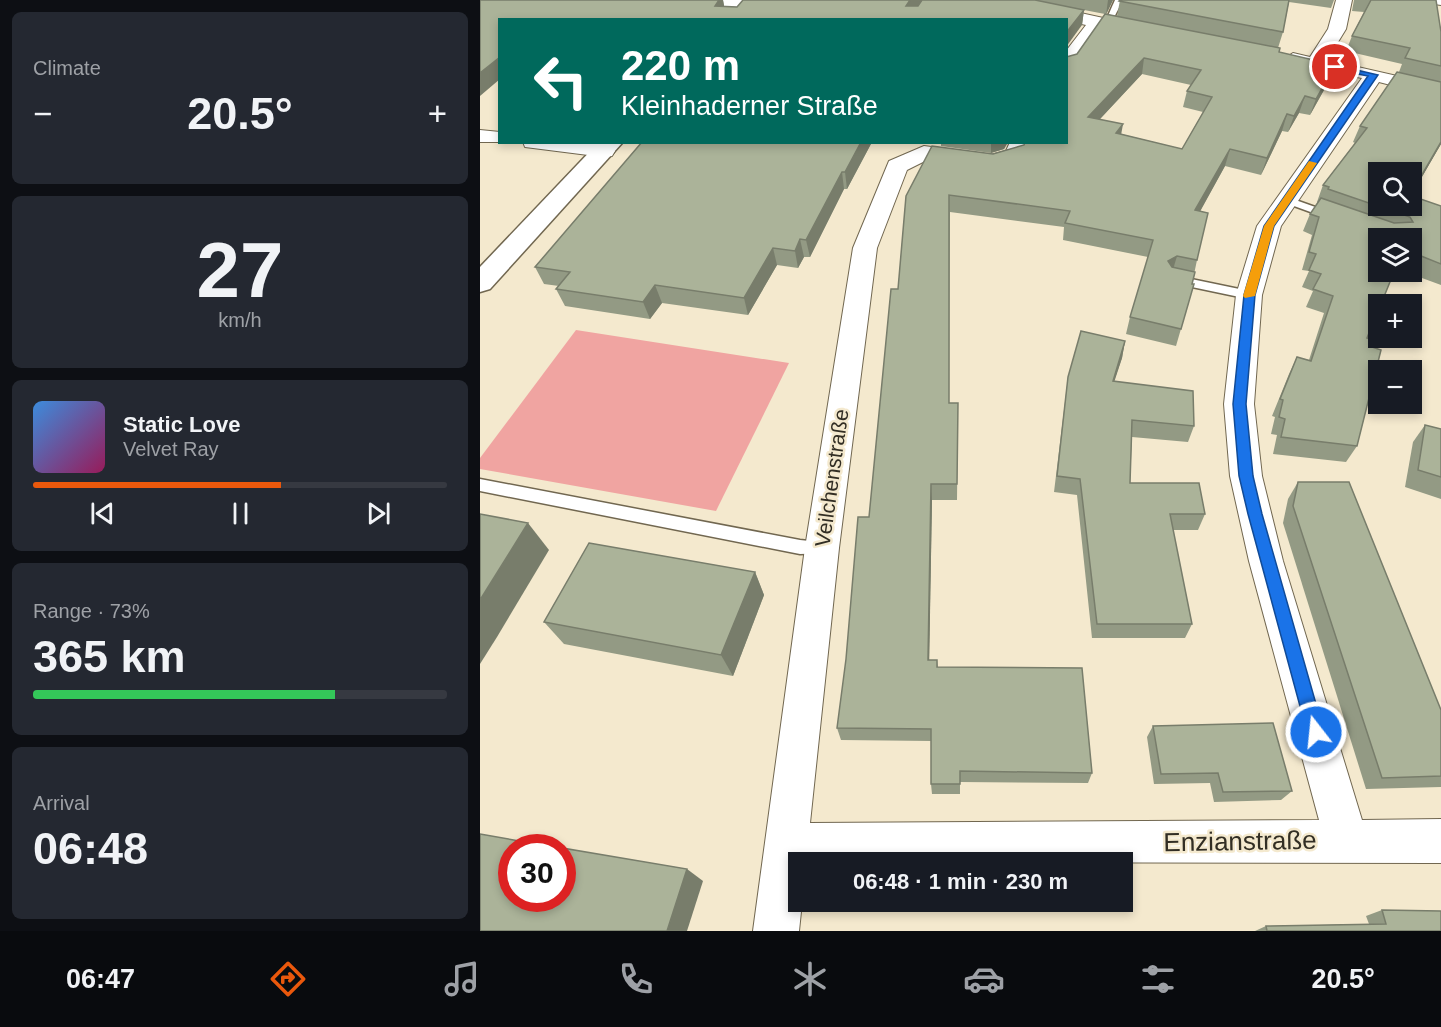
<!DOCTYPE html>
<meta charset="utf-8">
<style>
:root{--surface:#171b24;--page:#242831;--text:#f1f3f6;--muted:#9ea1a6;--line:#363941;--accent:#ea580c}
body{margin:0;font-family:Helvetica,sans-serif;background:var(--page);color:var(--text);height:100vh;display:flex;flex-direction:column;font-size:22px;white-space:nowrap}
*{box-sizing:border-box;margin:0}
p{font-size:20px;color:var(--muted)}
.icon{flex:none;width:33px;height:33px;fill:none;stroke:currentColor;stroke-width:2;stroke-linecap:round;stroke-linejoin:round}
.map{position:relative;flex:1;overflow:hidden}
.side{display:flex;flex-direction:column;gap:12px;padding:12px;background:#0d0f14;width:480px}
.side>*{flex:none}
.hud{position:absolute;left:18px;top:18px;width:570px;height:126px;border-radius:0px;box-shadow:0 3px 9px #0003;background:#00695c;color:#fff;overflow:hidden}
.tools{position:absolute;left:888px;top:162px;display:grid;gap:12px}
.tools a{display:grid;place-items:center;width:54px;height:54px;border-radius:0px;background:var(--surface);box-shadow:0 3px 9px #0003;font-size:30px}
.speed{position:absolute;left:18px;top:834px;display:flex;gap:12px;font-size:30px;font-weight:700;text-align:center}
.speed>*{display:grid;place-content:center;width:78px;height:78px;border-radius:50%;background:var(--surface);box-shadow:0 3px 9px #0003;line-height:1}
.speed .limit{border:9px solid #d22;background:#fff;color:#111}
.pin{position:absolute;display:grid;place-items:center;width:51px;height:51px;color:#fff;margin:-26px;border:3px solid #fff;border-radius:50%;box-shadow:0 2px 6px #0007}
.me{position:absolute;width:66px;margin:-33px;rotate:344deg;stroke-linejoin:round;filter:drop-shadow(0 0 4px #0008)}
.turn{display:flex;align-items:center;gap:21px;height:126px;padding:0 24px;font-size:27px}
.turn .icon{width:78px;height:78px;stroke-width:2.5}
.turn b{display:block;font-size:42px;line-height:51px}
.big{font-size:45px;font-weight:800;line-height:1.1}
.side .tile{flex:1;display:flex;flex-direction:column;justify-content:center;gap:9px;min-width:0;padding:0 21px;border-radius:9px;background:var(--page)}
.side .dial{align-items:center;gap:0}
.dial b{font-size:78px;line-height:1}
.song{display:flex;align-items:center;gap:18px}
.cover{width:72px;height:72px;border-radius:9px;background:linear-gradient(135deg,hsl(210 70% 55%),hsl(330 70% 35%))}
.played{height:6px;border-radius:3px;background:linear-gradient(90deg,var(--accent) 60%,var(--line) 60%)}
.keys{display:flex;justify-content:space-around;direction:ltr}
.heat{display:flex;justify-content:space-between;align-items:center;font-size:33px;direction:ltr}
.charge{height:9px;border-radius:4px;background:linear-gradient(90deg,#34c759 73%,var(--line) 0)}
.trip{position:absolute;left:308px;top:852px;width:345px;height:60px;border-radius:0px;background:var(--surface);box-shadow:0 3px 9px #0003;font-weight:800;line-height:60px;text-align:center}
.tabs{display:flex;height:96px;justify-content:space-around;align-items:center;background:#090b0e;color:var(--muted)}
.tabs .icon{width:42px;height:42px}
.tabs .current{color:var(--accent)}
.tabs b{font-size:27px;color:var(--text)}
main{display:flex;flex:1;min-height:0}
.map>svg:first-child{display:block}
.green{fill:#f0a4a1}
.lines{fill:none;stroke-linecap:round;stroke-linejoin:round}
.service-casing{stroke:#716750;stroke-width:3}
.minor-casing{stroke:#716750;stroke-width:2}
.tertiary-casing{stroke:#716750;stroke-width:3}
.service{fill:#fff;fill-rule:evenodd}
.minor{fill:#fff;fill-rule:evenodd}
.tertiary{fill:#fff;fill-rule:evenodd}
.wall{fill:#939a84;fill-rule:evenodd}
.shaded-wall{fill:#787d6b}
.building{fill:#abb399;stroke:#787d6b;stroke-width:1.5;fill-rule:evenodd}
.route{fill:#1a73e8;stroke:#114b97;stroke-width:1.5}
.slow{fill:#f59e0b}
.labels{text-anchor:middle;stroke-width:5;stroke-linejoin:round;paint-order:stroke}
.street-label{font-size:21px;fill:#322e24;stroke:#f4e9ce}
.near-street-label{font-size:26px;fill:#322e24;stroke:#f4e9ce}
</style>
<main>
<section class="side">
<div class="tile"><p>Climate</p>
<div class="heat"><a>−</a><b class="big">20.5°</b><a>+</a></div>
</div>
<div class="tile dial"><b>27</b><p>km/h</p></div>
<div class="tile">
<div class="song"><i class="cover"></i><div><b>Static Love</b><p>Velvet Ray</p></div></div>
<div class="played"></div>
<div class="keys"><svg class="icon" aria-label="previous" viewBox="0 0 24 24"><path d="M18 5L8 12l10 7zM5 5v14"/></svg><svg class="icon" aria-label="pause" viewBox="0 0 24 24"><path d="M8 5v14M16 5v14"/></svg><svg class="icon" aria-label="next" viewBox="0 0 24 24"><path d="M6 5l10 7-10 7zM19 5v14"/></svg></div>
</div>
<div class="tile"><p>Range · 73%</p><b class="big">365 km</b><div class="charge"></div></div>
<div class="tile"><p>Arrival</p><b class="big">06:48</b></div>
</section>
<div class="map">
<svg width="961" height="931" viewBox="0 0 961 931">
<rect width="100%" height="100%" fill="#f4e9ce"/>
<path class="green" d="M96 330 309 363 236 511 0 469V458Z"/>
<g class="lines">
<defs>
<g id="service">
<path d="M635 0H643L629 27H623Z"/>
<path d="M807 197 855 214 857 216 851 219 847 218 803 202V198Z"/>
<path d="M692 275 769 291 775 295 769 299 688 282 686 279Z"/>
<path d="M0 479 320 540 348 543 350 548 348 553 320 554 0 491Z"/>
</g>
<g id="minor">
<path d="M198 0H264L273 5C266 13 204 8 198 0Z"/>
<path d="M509 0H541L660 26 669 31 660 36 621 28 593 69 586 71V51L606 25 511 4Z"/>
<path d="M856 0H872L866 29 847 60 961 86V98L899 82 801 226 782 295 774 404 782 476 803 561 882 820 961 819V863L318 862V902H322L319 931H273L325 548 373 248 409 161 444 146 511 155 526 151 530 142H551L542 160 512 169 447 160 427 170 397 248 359 548 330 823 839 820 769 561 750 476 744 404 756 295 777 226 882 78 813 65 804 59 813 53 830 57 848 29Z"/>
<path d="M952 0H961V5L954 4Z"/>
<path d="M0 130 20 132V142H28H0Z"/>
<path d="M43 142H108L132 146 135 151 132 156 124 157 53 148 45 147Z"/>
</g>
<path id="tertiary" d="M119 142H143L10 289 0 292V267Z"/>
</defs>
<use href="#service" class="service-casing"/>
<use href="#minor" class="minor-casing"/>
<use href="#tertiary" class="tertiary-casing"/>
<use href="#service" class="service"/>
<use href="#minor" class="minor"/>
<use href="#tertiary" class="tertiary"/>
</g>
<g class="wall">
<path d="M0 0H243L244 6 257 7 442 0H633L626 14 637 16 640 0H854L851 8 809 2 803 32 798 48 799 52 849 81 830 115 819 113 808 132 802 131 781 175 745 166 720 211 717 260 712 284H714L696 346 646 334 650 317 668 257 583 240 584 227 470 212 469 403H478L477 500H452L449 660H457L458 667 612 773 608 783 480 782V794H452L451 784V741L361 740 357 728 389 517 418 289 426 196 513 154 544 145 597 54 625 14 604 10 602 25 20 20ZM662 74 711 85 707 91 703 107 723 112 702 149 641 134 619 120Z"/>
<path d="M874 0H956L961 32V144L932 194V172L898 206H961V285L931 274 929 278 914 272 887 338 877 446 866 462 793 454 797 435 791 434 795 417 792 416 809 374 817 357 829 360 844 313 826 307 833 291 822 287 829 271 822 270 832 235 823 231 830 214 838 202H837L843 185 875 143 873 142 880 126 919 72 922 64 866 51 872 36 884 12 872 11ZM932 238V272H898Z"/>
<path d="M162 142H392L367 189H364L330 257H324L318 268 297 265 268 315 182 303 170 319 85 306 76 289 79 286 64 284 55 267Z"/>
<path d="M461 142H528L524 149 511 153 461 146Z"/>
<path d="M645 341 642 358 634 381 714 426 708 442 652 437 650 483 725 514 718 530H693L712 624 705 638H612L597 495 574 492 588 377Z"/>
<path d="M945 425 961 429V499L925 487 933 442Z"/>
<path d="M818 482 961 710V787L886 789 803 523 808 499Z"/>
<path d="M275 572 284 595 253 676 84 644 64 622Z"/>
<path d="M673 726 812 791 801 800 734 802 730 783 674 784 667 737Z"/>
<path d="M902 910 961 931H775L786 926 889 924 886 916Z"/>
</g>
<g class="shaded-wall">
<path d="M239 0H243L245 11 235 6Z"/>
<path d="M430 0H442L428 20 426 6Z"/>
<path d="M628 0H633L626 15Z"/>
<path d="M604 10 602 25 586 47V33Z"/>
<path d="M20 57V79L0 96V73Z"/>
<path d="M664 58 662 74 606 134 608 117Z"/>
<path d="M855 65 849 81 830 115 836 99Z"/>
<path d="M825 96 819 113 808 132 814 116Z"/>
<path d="M807 114 802 131 781 175 787 158Z"/>
<path d="M643 124 640 141 636 133Z"/>
<path d="M381 142H392L367 189 365 172Z"/>
<path d="M511 142H528L524 149 511 153Z"/>
<path d="M961 142V144L932 194V192Z"/>
<path d="M750 149 745 166 711 228 715 210Z"/>
<path d="M362 172 364 189 330 257 326 240Z"/>
<path d="M320 239 324 257 318 268 315 251Z"/>
<path d="M293 248 297 265 268 315 264 298Z"/>
<path d="M697 256 692 273 688 261Z"/>
<path d="M175 285 182 303 170 319 163 302Z"/>
<path d="M645 341 642 358 629 398 633 381Z"/>
<path d="M451 484 452 500 449 673 448 660Z"/>
<path d="M48 523 69 550 17 637 0 664V600Z"/>
<path d="M275 572 284 595 253 676 241 655Z"/>
<path d="M207 869 223 881 207 931H187Z"/>
</g>
<g class="building">
<path d="M0 0H239L235 6 257 7 263 0H430L426 6H438L442 0H555L604 10 586 33V20H20V57L0 73Z"/>
<path d="M640 0H809L803 32 639 1Z"/>
<path d="M891 0H956L961 32V66L925 58 930 48 872 36Z"/>
<path d="M625 14 800 48 799 52 855 65 836 99 825 96 814 116 807 114 787 158 750 149 715 210 728 213 717 260 697 256 688 261 692 267 715 272 712 284H714L701 329 650 317 673 240 585 223 590 211 469 195V403H478L477 484H451L448 660H457V667L602 668 612 773 480 771V784H451V729L357 728 366 659 378 517H389L411 289H418L426 196 452 146 513 154 544 145 545 142H586V57L597 54ZM664 58 721 70 707 91 732 97 702 149 636 133 643 124 608 117Z"/>
<path d="M917 72 961 82V142L932 192V172H898V206H932V196L961 206V264L941 256 938 260 932 258V238H898V272H914L901 304H898V310L887 338 893 340 892 347 901 350 877 446 801 437 805 419 799 417 803 400 800 399 817 357 831 361 853 296 833 289 841 274 829 270 836 254 829 252 839 217 830 214 841 198 914 223 933 222 930 217 848 189 849 187 843 185 887 128 880 126Z"/>
<path d="M162 142H381L365 172H362L326 240 320 239 315 251 293 248 264 298 175 285 163 302 76 289 90 272 55 267Z"/>
<path d="M601 331 645 341 633 381 713 391 714 426 652 420 650 483H719L725 514H690L712 624H617L600 479 577 476 588 377Z"/>
<path d="M945 425 961 429V477L938 470Z"/>
<path d="M818 482H869L961 710V776L902 778 813 506Z"/>
<path d="M0 514 48 523 0 600Z"/>
<path d="M109 543 275 572 241 655 64 622Z"/>
<path d="M793 723 812 791 743 792 738 773 681 774 673 726Z"/>
<path d="M0 834 79 848H32V898H82V848L207 869 187 931H0Z"/>
<path d="M902 910 961 911V931H787L786 926 906 924Z"/>
</g>
<path class="route" d="M855 65 898 75 794 226 775 295 766 404 773 476 782 514 844 732 842 738 836 741 830 738 827 732 768 514 759 476 753 404 764 295 784 226 888 76 852 69Z"/>
<path class="slow" d="M829 161 837 163 794 226 775 296 765 298 763 296 784 226Z"/>
<g class="labels">
<g class="street-label">
<text transform="translate(352 478) rotate(-82)" y="7">Veilchenstraße</text>
</g>
<g class="near-street-label">
<text transform="translate(760 841) rotate(-1)" y="9">Enzianstraße</text>
</g>
</g>
</svg>
<div class="tools">
<a><svg class="icon" aria-label="search" viewBox="0 0 24 24"><circle cx="10" cy="10" r="6"/><path d="M15 15l6 6"/></svg></a>
<a><svg class="icon" aria-label="layers" viewBox="0 0 24 24"><path d="M12 4l9 5-9 5-9-5zM3 14l9 5 9-5"/></svg></a>
<a>+</a>
<a>−</a>
</div>
<div class="speed"><div class="limit">30</div></div>
<div class="pin" style="left:855px;top:67px;background:#d93025"><svg class="icon" aria-label="arrive" viewBox="0 0 24 24"><path d="M6 21V4h12l-3 4 3 4H6"/></svg></div>
<svg class="me" style="left:836px;top:732px" viewBox="-20 -20 40 40"><circle r="17" fill="#1a73e8" stroke="#fff" stroke-width="3"/><path d="M0-11L8 9 0 5-8 9z" fill="#fff"/></svg>
<div class="trip">06:48 · 1 min · 230 m</div>
<div class="hud">
<div class="turn"><svg class="icon" aria-label="left" viewBox="0 0 24 24"><path d="M17 20v-9H6M10 6l-5 5 5 5"/></svg><div><b>220 m</b>Kleinhaderner Straße</div></div>
</div>
</div>
</main>
<nav class="tabs">
<b>06:47</b>
<svg class="icon current" aria-label="directions" viewBox="0 0 24 24"><path d="M12 3l9 9-9 9-9-9zM9 14v-3h6M13 9l2 2-2 2"/></svg>
<svg class="icon" aria-label="music" viewBox="0 0 24 24"><path d="M9 18V5l10-2v13"/><circle cx="6" cy="18" r="3"/><circle cx="16" cy="16" r="3"/></svg>
<svg class="icon" aria-label="phone" viewBox="0 0 24 24"><path d="M5 4h4l2 5-3 2q2 4 5 5l2-3 5 2v4C11 20 4 13 5 4z"/></svg>
<svg class="icon" aria-label="climate" viewBox="0 0 24 24"><path d="M12 3v18M4 7l16 10M4 17L20 7"/></svg>
<svg class="icon" aria-label="car" viewBox="0 0 24 24"><path d="M5 17H2v-5l4-1 3-4h7l3 4 3 1v5h-3M9 17h6M6 11h13"/><circle cx="7" cy="17" r="2"/><circle cx="17" cy="17" r="2"/></svg>
<svg class="icon" aria-label="filters" viewBox="0 0 24 24"><path d="M4 7h16M4 17h16"/><circle cx="9" cy="7" r="2"/><circle cx="15" cy="17" r="2"/></svg>
<b>20.5°</b>
</nav>
